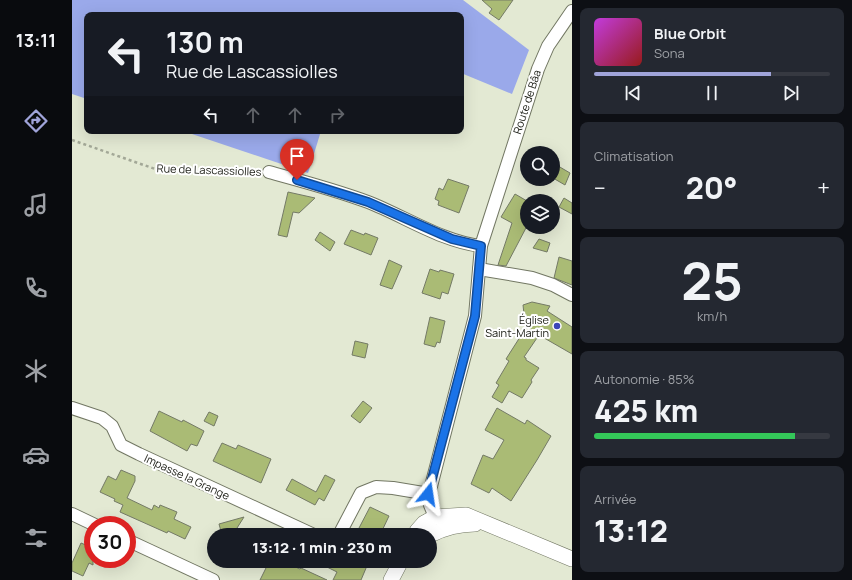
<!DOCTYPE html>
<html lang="fr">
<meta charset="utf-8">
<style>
:root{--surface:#171b24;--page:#242831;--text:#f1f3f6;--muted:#9ea1a6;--line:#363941;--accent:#a0a4da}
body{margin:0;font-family:Manrope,sans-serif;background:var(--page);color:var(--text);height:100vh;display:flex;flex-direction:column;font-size:15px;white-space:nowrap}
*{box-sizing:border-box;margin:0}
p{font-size:13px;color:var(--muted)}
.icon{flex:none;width:22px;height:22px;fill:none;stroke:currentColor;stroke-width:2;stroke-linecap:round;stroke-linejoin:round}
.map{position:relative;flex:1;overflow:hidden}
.panel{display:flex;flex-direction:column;gap:8px;padding:8px;background:#0d0f14;width:280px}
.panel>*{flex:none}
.guide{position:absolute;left:12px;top:12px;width:380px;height:122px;border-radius:8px;box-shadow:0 4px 16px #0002;background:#171b24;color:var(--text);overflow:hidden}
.controls{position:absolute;left:448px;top:146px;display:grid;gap:8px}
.controls a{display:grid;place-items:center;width:40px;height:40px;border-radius:50%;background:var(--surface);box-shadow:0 4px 16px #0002;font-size:20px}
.speed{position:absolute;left:12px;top:516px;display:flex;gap:8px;font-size:20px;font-weight:700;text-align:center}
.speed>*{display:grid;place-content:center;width:52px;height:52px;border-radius:50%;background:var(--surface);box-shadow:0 4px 16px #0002;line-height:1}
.speed .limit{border:6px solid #d22;background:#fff;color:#111}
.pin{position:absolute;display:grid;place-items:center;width:34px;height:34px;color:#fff;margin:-41px -17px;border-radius:50% 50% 50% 0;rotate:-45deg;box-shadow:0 0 4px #0007}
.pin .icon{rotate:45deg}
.me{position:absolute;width:44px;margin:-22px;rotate:15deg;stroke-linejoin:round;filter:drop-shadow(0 0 3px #0008)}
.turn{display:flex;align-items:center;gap:14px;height:84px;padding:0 16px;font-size:18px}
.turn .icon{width:52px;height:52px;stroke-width:2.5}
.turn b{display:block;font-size:28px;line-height:34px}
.lanes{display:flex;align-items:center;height:38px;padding:0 16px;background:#0003;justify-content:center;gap:20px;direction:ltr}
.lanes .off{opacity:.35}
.big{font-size:30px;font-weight:800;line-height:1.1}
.panel .tile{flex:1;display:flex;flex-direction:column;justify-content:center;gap:6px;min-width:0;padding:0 14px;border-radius:8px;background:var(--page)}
.panel .dial{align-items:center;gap:0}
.dial b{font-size:52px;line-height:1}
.song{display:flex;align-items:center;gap:12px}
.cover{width:48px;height:48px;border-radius:6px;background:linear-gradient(135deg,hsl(290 70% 55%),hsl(0 70% 35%))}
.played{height:4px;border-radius:2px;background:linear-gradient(90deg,var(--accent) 75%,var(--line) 75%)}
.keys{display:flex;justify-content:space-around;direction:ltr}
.heat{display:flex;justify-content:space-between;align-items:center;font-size:22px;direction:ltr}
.charge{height:6px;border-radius:3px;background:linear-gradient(90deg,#34c759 85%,var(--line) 0)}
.trip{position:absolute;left:135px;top:528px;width:230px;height:40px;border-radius:20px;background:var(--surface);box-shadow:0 4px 16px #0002;font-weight:800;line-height:40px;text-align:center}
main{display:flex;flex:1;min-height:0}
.tabs{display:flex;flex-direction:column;width:72px;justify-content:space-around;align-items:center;background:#090b0e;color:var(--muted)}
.tabs .icon{width:28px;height:28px}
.tabs .selected{color:var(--accent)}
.tabs b{font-size:18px;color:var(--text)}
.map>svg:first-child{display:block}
.forest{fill:#9aa9ea}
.building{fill:#aabb75;stroke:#747a66}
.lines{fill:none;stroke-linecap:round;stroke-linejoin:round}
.minor-casing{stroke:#727763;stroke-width:14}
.tertiary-casing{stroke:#727763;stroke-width:16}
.path{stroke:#a3a897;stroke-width:2.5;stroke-dasharray:3 3;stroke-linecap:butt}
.minor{stroke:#fff;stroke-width:12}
.tertiary{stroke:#fff;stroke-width:15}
.route-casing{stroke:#114b97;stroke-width:10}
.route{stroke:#1a73e8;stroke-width:7}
.poi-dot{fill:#3c44b8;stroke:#fff;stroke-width:1.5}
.labels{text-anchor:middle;stroke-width:4;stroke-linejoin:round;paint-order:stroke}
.street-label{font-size:11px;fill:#20221a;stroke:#fff}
.poi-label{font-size:11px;fill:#20221a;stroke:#fff;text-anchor:end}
</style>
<main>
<nav class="tabs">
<b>13:11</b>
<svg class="icon selected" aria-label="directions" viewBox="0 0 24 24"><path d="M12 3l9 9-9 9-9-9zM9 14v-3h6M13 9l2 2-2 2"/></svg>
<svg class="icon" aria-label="music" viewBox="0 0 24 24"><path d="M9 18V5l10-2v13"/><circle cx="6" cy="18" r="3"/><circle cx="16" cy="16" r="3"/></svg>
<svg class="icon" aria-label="phone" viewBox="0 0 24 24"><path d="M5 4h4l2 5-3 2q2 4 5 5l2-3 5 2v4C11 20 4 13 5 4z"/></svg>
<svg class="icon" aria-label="climate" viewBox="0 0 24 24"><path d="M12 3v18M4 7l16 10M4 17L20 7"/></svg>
<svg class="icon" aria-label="car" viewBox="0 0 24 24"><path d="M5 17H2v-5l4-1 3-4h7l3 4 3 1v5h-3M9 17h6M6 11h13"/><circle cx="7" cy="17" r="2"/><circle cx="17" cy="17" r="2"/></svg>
<svg class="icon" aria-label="filters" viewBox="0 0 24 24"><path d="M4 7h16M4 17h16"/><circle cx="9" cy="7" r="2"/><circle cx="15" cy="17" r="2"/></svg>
</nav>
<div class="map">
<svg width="500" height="580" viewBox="0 0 500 580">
<rect width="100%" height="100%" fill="#e3e9d3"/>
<g class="forest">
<path d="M0 0H391L457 50 440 94 389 73V15H15V99L0 94Z"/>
<path d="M111 131H249L236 173Z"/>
</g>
<g class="building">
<path d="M410 0H441L427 20 417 13 420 9Z"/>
<path d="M481 163 498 173 493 185 481 178Z"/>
<path d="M376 179 397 186 387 213 366 205 367 201 363 199 367 188 371 190Z"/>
<path d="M216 192 243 198 227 213 221 212 215 237 206 235Z"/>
<path d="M443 194 455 201V226L434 266 426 265 440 223 429 217Z"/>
<path d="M492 198 500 203V214L487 207Z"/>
<path d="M279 230 292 235 293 233 306 238 299 255 272 244Z"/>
<path d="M248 232 263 242 258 251 243 240Z"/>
<path d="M467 239 478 243 475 252 461 248Z"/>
<path d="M487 257 500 261V285L482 278Z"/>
<path d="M317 260 330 266 320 289 308 285Z"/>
<path d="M358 269 367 272 368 270 382 274 376 294 370 292 368 299 350 293Z"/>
<path d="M460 302 478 306 475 311 500 327V354L467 335 452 357 454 358V360L467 368 459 380 460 382 450 398 437 391 430 403 420 397 427 385 424 383 437 361 434 359 457 323 452 314 451 305Z"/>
<path d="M358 317 373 321 368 343 365 342 363 347 352 344Z"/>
<path d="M283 341 296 344 293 358 280 355Z"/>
<path d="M291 401 300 408 288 423 279 416Z"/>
<path d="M425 408 453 424 455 420 479 436 465 460 439 501 420 488 417 493 399 484 411 455 421 459 432 440 413 430Z"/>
<path d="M87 411 110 422 111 420 132 431 125 446 119 444 115 451 78 431Z"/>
<path d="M137 412 146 416 142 426 132 421Z"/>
<path d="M150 443 164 449 166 445 199 459 189 483 141 461Z"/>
<path d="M49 470 63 476V481L55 498 80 510 82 505 87 508 88 505 105 512 102 519 119 527 113 539 96 531 95 533 48 512 51 505 42 501 43 499 28 492 36 476 44 480Z"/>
<path d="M253 475 263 480 252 501 247 498 243 505 214 490 220 479 244 492Z"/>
<path d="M298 507 317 516 308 535H302L287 528Z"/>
<path d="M172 517 165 528 167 535H150L147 524Z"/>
<path d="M9 543 21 548V565L17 563 11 576 0 571V563Z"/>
<path d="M179 561H210L228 569 229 568 255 580H188L194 568Z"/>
<path d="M243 561H297L289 580H261L265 572Z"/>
</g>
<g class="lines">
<defs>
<g id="minor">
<path d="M197 172C230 181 264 190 296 202 332 216 371 242 409 246"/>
<path d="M407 269 460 278 481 285 500 295"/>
<path d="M0 408 30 418 40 426 49 445 67 454 242 535"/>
<path d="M0 514 23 525"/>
<path d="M363 517 358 505 357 494 403 316 409 246 466 69 476 46 500 11"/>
<path d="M264 535 268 533 289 493 304 487 321 488 357 494"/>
<path d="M55 540 141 580"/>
</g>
<g id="tertiary">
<path d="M343 535 345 531 352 523 363 517 394 515 500 559"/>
<path d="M358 535C372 528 387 524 403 524"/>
<path d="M319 580 329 561"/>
</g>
</defs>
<use href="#minor" class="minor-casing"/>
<use href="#tertiary" class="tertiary-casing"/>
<path class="path" d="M0 140 86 170H163L187 171"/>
<use href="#minor" class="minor"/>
<use href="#tertiary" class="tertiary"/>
</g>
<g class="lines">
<defs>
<path id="route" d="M225 180 296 202 380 239 409 246 403 316 356 494"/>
</defs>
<use href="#route" class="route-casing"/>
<use href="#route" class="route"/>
</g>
<circle class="poi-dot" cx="485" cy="326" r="4"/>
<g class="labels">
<g class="street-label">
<text transform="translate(455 102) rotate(-72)" y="4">Route de Bâa</text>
<text transform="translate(137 170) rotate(2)" y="4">Rue de Lascassiolles</text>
<text transform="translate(115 477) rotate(25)" y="4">Impasse la Grange</text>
</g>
<g class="poi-label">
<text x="477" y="324">Église<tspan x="477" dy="13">Saint-Martin</tspan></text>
</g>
</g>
</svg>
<div class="controls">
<a><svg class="icon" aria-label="search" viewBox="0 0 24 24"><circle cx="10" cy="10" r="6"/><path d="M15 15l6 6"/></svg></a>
<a><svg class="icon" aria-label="layers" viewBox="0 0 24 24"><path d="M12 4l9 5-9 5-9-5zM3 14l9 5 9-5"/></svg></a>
</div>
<div class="speed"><div class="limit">30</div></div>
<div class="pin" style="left:225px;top:180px;background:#d93025"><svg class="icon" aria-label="arrive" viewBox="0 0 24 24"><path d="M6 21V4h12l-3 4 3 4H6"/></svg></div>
<svg class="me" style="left:356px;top:494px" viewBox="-20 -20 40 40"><path d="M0-17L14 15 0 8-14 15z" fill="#1a73e8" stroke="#fff" stroke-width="4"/></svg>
<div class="trip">13:12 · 1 min · 230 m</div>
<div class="guide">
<div class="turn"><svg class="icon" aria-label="left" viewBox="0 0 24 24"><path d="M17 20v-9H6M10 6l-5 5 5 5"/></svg><div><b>130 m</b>Rue de Lascassiolles</div></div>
<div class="lanes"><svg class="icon" aria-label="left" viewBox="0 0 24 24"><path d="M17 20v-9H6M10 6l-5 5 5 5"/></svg><svg class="icon off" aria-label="ahead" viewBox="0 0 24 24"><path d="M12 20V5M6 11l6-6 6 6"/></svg><svg class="icon off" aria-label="ahead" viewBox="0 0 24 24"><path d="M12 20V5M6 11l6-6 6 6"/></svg><svg class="icon off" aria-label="right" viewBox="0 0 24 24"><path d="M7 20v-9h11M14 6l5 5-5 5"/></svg></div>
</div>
</div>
<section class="panel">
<div class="tile">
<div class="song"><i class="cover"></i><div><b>Blue Orbit</b><p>Sona</p></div></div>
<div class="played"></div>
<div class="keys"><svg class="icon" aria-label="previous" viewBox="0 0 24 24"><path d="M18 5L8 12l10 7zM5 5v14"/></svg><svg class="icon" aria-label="pause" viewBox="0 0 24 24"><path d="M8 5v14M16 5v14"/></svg><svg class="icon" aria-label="next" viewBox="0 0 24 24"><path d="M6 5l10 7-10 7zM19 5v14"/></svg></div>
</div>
<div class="tile"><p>Climatisation</p>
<div class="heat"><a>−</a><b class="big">20°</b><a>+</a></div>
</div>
<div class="tile dial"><b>25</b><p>km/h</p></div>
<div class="tile"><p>Autonomie · 85%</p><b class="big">425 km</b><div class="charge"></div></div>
<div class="tile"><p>Arrivée</p><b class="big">13:12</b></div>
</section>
</main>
